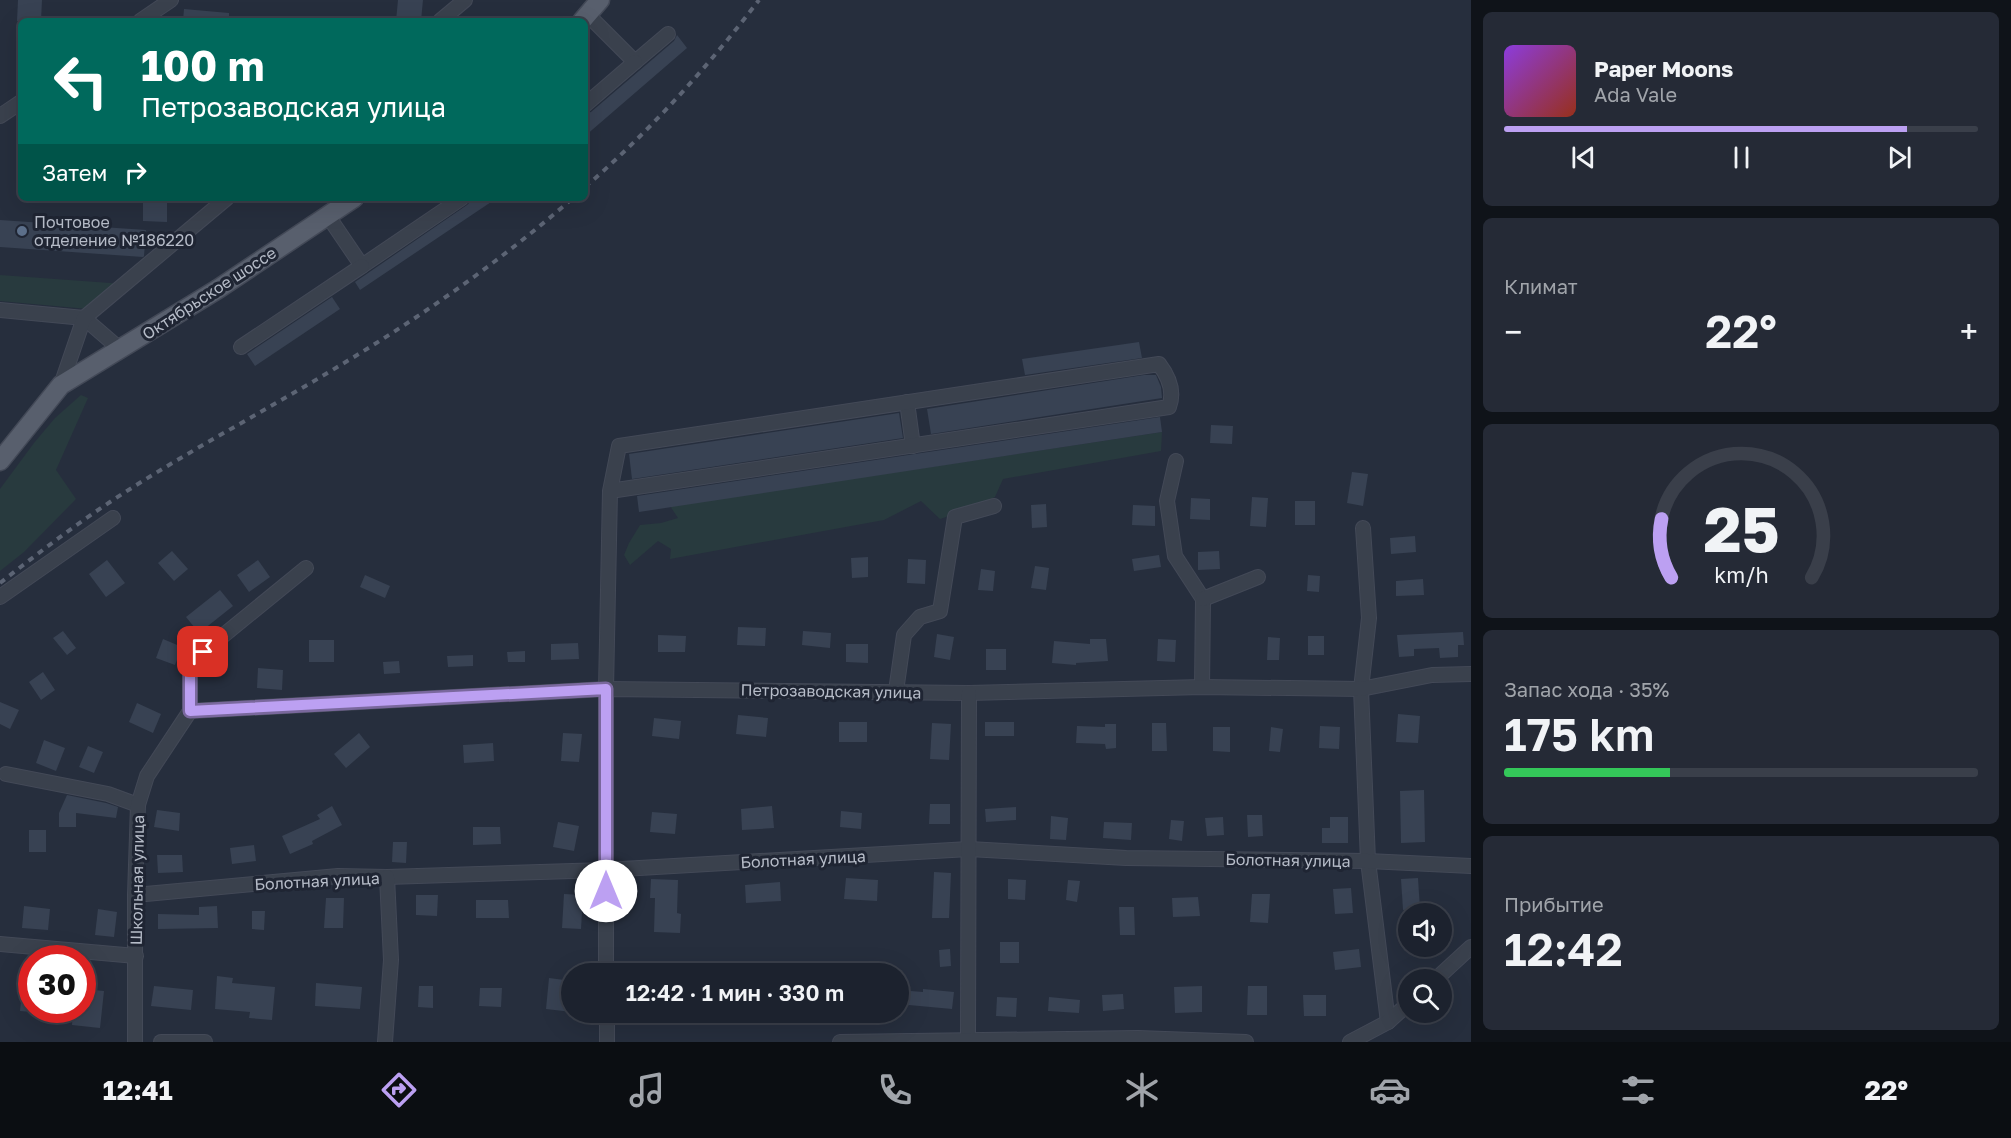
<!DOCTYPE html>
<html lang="ru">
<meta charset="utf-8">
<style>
:root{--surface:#1c222e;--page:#252a36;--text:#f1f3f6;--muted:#a0a4aa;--line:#3a3f4a;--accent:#bca0f2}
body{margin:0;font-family:"Golos Text",sans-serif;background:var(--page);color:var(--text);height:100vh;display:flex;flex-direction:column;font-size:22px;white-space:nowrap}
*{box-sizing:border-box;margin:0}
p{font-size:20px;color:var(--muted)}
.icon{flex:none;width:33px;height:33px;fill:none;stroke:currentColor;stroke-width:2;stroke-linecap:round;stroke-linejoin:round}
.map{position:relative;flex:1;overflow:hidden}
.panel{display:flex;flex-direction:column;gap:12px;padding:12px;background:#0f1319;width:540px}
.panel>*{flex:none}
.top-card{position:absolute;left:18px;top:18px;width:570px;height:183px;border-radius:9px;box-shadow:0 6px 24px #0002,0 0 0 2px var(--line);background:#00695c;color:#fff;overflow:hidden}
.buttons{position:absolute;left:1398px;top:903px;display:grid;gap:12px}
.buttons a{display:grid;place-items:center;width:54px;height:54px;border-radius:50%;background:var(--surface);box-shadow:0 6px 24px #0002,0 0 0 2px var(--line);font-size:30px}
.speed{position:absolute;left:18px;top:945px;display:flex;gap:12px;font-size:30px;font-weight:700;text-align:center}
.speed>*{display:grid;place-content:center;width:78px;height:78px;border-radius:50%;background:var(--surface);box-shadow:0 6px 24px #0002,0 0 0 2px var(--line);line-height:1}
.speed .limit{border:9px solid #d22;background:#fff;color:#111}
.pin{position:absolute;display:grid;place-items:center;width:51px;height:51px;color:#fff;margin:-26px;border-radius:12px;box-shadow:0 3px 9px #0006}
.me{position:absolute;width:66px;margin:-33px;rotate:0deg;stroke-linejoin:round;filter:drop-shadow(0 0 4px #0008)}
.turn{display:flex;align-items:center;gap:21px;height:126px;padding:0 24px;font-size:27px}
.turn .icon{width:78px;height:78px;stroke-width:2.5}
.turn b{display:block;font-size:42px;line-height:51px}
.then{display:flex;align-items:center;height:57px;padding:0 24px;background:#0003;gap:12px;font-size:22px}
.big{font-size:45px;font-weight:600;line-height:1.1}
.panel .widget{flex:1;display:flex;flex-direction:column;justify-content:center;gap:9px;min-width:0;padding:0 21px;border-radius:9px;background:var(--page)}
.panel .dial{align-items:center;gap:0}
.dial svg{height:156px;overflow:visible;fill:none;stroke:var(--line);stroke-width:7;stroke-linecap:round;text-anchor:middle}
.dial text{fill:var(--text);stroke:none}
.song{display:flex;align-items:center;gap:18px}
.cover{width:72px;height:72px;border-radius:9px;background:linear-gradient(135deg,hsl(270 70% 55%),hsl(10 70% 35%))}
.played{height:6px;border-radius:3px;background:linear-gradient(90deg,var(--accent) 85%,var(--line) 85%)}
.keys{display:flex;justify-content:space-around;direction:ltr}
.heat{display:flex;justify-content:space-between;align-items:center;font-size:33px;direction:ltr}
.charge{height:9px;border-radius:4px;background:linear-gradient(90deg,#34c759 35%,var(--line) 0)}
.trip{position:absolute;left:561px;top:963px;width:348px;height:60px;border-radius:30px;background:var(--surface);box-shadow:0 6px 24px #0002,0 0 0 2px var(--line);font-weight:600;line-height:60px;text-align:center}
.dock{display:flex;height:96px;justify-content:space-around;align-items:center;background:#0b0e12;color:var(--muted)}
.dock .icon{width:42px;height:42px}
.dock .selected{color:var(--accent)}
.dock b{font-size:27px;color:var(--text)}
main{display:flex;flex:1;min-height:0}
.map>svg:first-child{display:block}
.green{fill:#283a3e}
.building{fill:#384253}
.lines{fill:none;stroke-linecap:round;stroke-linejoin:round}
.minor-casing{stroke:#434957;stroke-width:16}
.major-casing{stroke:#434957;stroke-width:21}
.minor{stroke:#3a414d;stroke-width:14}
.major{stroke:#585f6d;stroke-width:18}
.rail{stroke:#5c6474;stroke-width:4;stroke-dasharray:6 6;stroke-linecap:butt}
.route-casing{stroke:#7a689d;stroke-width:15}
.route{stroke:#bca0f2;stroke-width:10}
.service-dot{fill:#5c6f8a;stroke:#1f2533;stroke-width:2}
.labels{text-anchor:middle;stroke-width:6;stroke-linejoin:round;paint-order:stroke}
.poi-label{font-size:16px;fill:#b6bcc8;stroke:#1f2533;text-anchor:start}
.street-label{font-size:16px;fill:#b6bcc8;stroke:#1f2533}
</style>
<main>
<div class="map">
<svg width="1471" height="1042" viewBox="0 0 1471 1042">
<rect width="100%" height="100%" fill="#262e3d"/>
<g class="green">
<path d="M0 275 124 284 88 309 0 301Z"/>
<path d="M81 395 88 398 56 470 76 499 24 552 0 571V489L34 443 55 418Z"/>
<path d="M1162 432 1161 451 1003 479 995 497 970 509 940 519 921 501 884 520 670 559 671 549 658 541 630 565 624 555 629 543 640 525 661 523 678 518 670 506Z"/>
</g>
<g class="building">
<path d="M18 0H42L41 21H17Z"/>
<path d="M398 0H423L421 21H396Z"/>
<path d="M184 9 229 13V21H183Z"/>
<path d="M677 35 687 48 585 136V114L591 112 674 41Z"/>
<path d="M143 198H167V222L143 221Z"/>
<path d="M474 198H497L360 290 355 282 467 205Z"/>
<path d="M0 220 146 230 144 256 143 257 0 247Z"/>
<path d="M332 297 340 309 255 366 247 354Z"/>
<path d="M1139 342 1142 358 1025 375 1022 359Z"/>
<path d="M1144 375H1156L1161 387 1162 398 931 434 927 409Z"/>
<path d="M899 413 903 438 632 479 629 454Z"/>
<path d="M1160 417 1162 432 639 512 637 496Z"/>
<path d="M1211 425 1233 426 1232 444 1210 443Z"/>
<path d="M1352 472 1368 474 1363 506 1347 503Z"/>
<path d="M1252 497 1268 498 1266 527 1250 526Z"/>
<path d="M1191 498 1210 499V520L1190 519Z"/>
<rect x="1295" y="501" width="20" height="24"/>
<path d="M1046 504 1047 527 1032 528 1031 505Z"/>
<path d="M1133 505 1155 506V526L1132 525Z"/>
<path d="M1415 536 1416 552 1391 554 1390 538Z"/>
<path d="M172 551 188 569 174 581 158 563Z"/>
<path d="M1219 551 1220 569 1198 570V552Z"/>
<path d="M1159 555 1161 567 1134 571 1132 559Z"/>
<path d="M868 557V577L852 578 851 558Z"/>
<path d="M908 559 926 560 925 584 907 583Z"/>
<path d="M107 560 125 583 106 597 89 574Z"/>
<path d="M258 560 270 577 249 592 237 575Z"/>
<path d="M1035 566 1049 568 1046 590 1031 588Z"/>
<path d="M981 569 995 571 993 591 978 590Z"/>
<path d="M365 575 390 586 385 598 360 587Z"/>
<path d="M1308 575 1320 576 1319 592 1307 591Z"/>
<path d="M1423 579 1424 595 1396 596V581Z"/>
<path d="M220 590 233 606 199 633 186 617Z"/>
<path d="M738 627 766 628 765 646 737 645Z"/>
<path d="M63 631 76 648 67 655 53 638Z"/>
<path d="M803 631 831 633 830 648 802 645Z"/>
<path d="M1463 632 1464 645H1458V657L1440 658 1439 648 1414 649V656L1399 657 1397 635Z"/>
<path d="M937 634 954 637 950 660 934 657Z"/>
<path d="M658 635 686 636 685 652H658Z"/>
<rect x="1308" y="636" width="16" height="19"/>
<path d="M1268 637 1280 638 1279 660H1267Z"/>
<path d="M163 639 182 647 175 665 156 658Z"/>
<path d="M1090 639H1106L1108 661 1076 663V665L1052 663 1054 641 1090 644Z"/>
<path d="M1158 639 1176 640 1175 662 1157 661Z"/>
<rect x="309" y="640" width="25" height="22"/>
<path d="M578 643 579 659 551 660V644Z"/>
<path d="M846 644H868V663L846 662Z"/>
<rect x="986" y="649" width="20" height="21"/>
<path d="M525 651V662H508L507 652Z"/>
<path d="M473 655V666L448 667 447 656Z"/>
<path d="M399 661 400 673 384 674 383 662Z"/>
<path d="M258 668 283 670 282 690 257 688Z"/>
<path d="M43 672 55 690 41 700 29 682Z"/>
<path d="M0 702 19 710 10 729 0 724Z"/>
<path d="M137 703 161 714 153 733 129 722Z"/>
<path d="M1398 714 1420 716 1418 743 1396 742Z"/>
<path d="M738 715 768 718 766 737 736 734Z"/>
<path d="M654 718 681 721 679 739 652 736Z"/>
<rect x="839" y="722" width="28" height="20"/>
<rect x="985" y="722" width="29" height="14"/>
<path d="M932 723 951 724 949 760 930 759Z"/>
<path d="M1152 723H1166L1167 751H1152Z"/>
<path d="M1105 724H1116V748L1106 749 1105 744 1076 743 1077 726 1105 727Z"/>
<path d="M1320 726 1340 727 1339 749 1319 748Z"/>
<path d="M1213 727H1230V752L1213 751Z"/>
<path d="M1271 727 1283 729 1280 752 1269 751Z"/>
<path d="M359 733 370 747 346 768 334 754Z"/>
<path d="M563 733 582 734 579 762 561 761Z"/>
<path d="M44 740 65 748 56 771 36 763Z"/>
<path d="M493 743 494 761 464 763 463 745Z"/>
<path d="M88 746 103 752 94 773 79 767Z"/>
<path d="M1424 790 1425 842 1401 843 1400 791Z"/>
<path d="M67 795 106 803 118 807 116 818 76 813V827H59V813Z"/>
<path d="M930 804H950V824H929Z"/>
<path d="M332 806 342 825 312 841 313 844 290 854 282 836 320 819 317 815Z"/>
<path d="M772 806 774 828 742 830 741 809Z"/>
<path d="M1016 807V820L986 822 985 809Z"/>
<path d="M157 810 180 813 179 831 154 827Z"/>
<path d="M841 811 862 813 861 829 840 827Z"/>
<path d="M652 812 677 814 675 834 650 832Z"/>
<path d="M1247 815H1262L1263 836 1248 837Z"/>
<path d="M1051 816 1068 818 1066 840 1050 839Z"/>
<path d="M1223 817 1224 835 1207 836 1205 818Z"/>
<path d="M1330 817H1348V843H1322V828H1330Z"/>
<path d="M1171 820 1184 821 1182 841 1169 839Z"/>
<path d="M558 822 579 826 574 851 553 847Z"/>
<path d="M1104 822 1132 823 1131 840 1103 838Z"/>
<path d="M473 827H500L501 844 473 845Z"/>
<rect x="29" y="830" width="17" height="22"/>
<path d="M393 842H407L406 863 392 862Z"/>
<path d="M254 845 256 861 232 864 230 848Z"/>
<path d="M157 855H182L183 872 158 873Z"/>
<path d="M934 872 951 873 949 918H932Z"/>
<path d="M846 878 878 880 877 901 844 899Z"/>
<path d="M1418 878 1420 909 1403 910 1401 879Z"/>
<path d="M651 879 678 880 677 913 681 914 680 933 654 932 655 898H650Z"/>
<path d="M1008 879 1026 880 1025 900 1008 899Z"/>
<path d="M1068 880 1080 881 1077 902 1066 900Z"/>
<path d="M780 882 781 901 746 903 745 885Z"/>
<path d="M1351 888 1353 913 1335 914 1333 889Z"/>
<path d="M564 894 583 895 581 929 562 928Z"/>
<path d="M1252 894H1270L1268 923 1250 922Z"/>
<path d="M416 895H438L437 916 416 915Z"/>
<path d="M1198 897 1200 916 1173 917 1172 898Z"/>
<path d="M326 898H344L343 928H324Z"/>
<path d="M476 900H508L509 918H476Z"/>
<path d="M24 906 50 909 48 930 22 928Z"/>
<path d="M217 906 218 928 158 929V914L199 915V907Z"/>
<path d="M1119 907H1134L1135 935H1120Z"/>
<path d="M98 909 117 912 114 937 95 935Z"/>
<path d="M252 911H265L264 930 252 929Z"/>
<rect x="1000" y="942" width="19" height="21"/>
<path d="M950 949 951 966 940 967 939 950Z"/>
<path d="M1359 949 1361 967 1335 970 1333 952Z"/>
<path d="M24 974H32V1012L20 1011Z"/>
<path d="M217 976 233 978 232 983 275 987 272 1020 249 1018 250 1012 215 1009Z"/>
<path d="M549 978 572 981V1012L546 1009Z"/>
<path d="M316 983 362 987 360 1009 315 1006Z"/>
<path d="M154 986 193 990 191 1010 151 1006Z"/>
<path d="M419 986H433V1008L418 1007Z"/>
<path d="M1202 986V1012L1175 1013 1174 987Z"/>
<path d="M1248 986H1267V1015H1247Z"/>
<path d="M480 988H502L501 1007 479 1006Z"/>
<path d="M82 989 104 991 100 1028 72 1025 73 1010H82Z"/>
<path d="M923 989 954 992 952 1009 898 1004V990L923 992Z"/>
<path d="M1123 994 1124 1009 1103 1011 1102 995Z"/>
<path d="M1303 995H1326V1016H1304Z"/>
<path d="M997 997 1017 998 1016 1017 996 1016Z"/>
<path d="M1049 997 1080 1000 1079 1013 1048 1011Z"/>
</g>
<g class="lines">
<defs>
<g id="minor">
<path d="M588 15 635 62 668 34"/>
<path d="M140 21 171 0"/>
<path d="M440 21 465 0"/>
<path d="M585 105 635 62"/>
<path d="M0 116 21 102"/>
<path d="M328 216 362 266 462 198"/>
<path d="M0 310 84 318 121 350"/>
<path d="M241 347 362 266"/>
<path d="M61 385 84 318 227 198"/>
<path d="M907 402 913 446"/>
<path d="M1176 461 1167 501 1175 556 1203 599 1202 687"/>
<path d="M1363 528 1369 618 1361 689 1368 861 1388 1022"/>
<path d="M0 597 113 518"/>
<path d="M1203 599 1258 577"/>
<path d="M896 691 904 635 920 617 940 611 955 517 994 506"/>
<path d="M190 711 606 689 969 693 1202 687 1361 689 1432 675 1471 674"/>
<path d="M6 774 108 794 138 805"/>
<path d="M135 895 338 876 387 877 605 870 969 849 1126 858 1368 861 1471 866"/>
<path d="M0 944 136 956"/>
<path d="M606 974V689L610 491 619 446 1159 364C1169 377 1175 391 1169 407L610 491"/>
<path d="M1435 980 1471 947"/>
<path d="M607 1012V1042"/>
<path d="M968 1041 969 693"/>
<path d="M135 1042V895L138 805 147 776 190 711V673L203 652 306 568"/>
<path d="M161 1042H205"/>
<path d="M385 1042 391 960 387 877"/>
<path d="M840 1042 1138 1038 1246 1042"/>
<path d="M1350 1042 1388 1022 1408 1004"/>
</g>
<g id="major">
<path d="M582 21 600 0"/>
<path d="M0 461 61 385 218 289 354 198"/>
</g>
</defs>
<use href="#minor" class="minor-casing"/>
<use href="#major" class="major-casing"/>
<use href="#minor" class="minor"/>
<use href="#major" class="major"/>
<g class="rail">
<path d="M585 187C649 132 707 68 759 0"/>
<path d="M0 583C36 555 72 527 110 502 181 455 256 416 329 372 415 321 497 264 573 198"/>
</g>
</g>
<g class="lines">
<defs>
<path id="route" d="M203 652 190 673V711L606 689V891"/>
</defs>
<use href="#route" class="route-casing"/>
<use href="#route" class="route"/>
</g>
<circle class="service-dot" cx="22" cy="231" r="6"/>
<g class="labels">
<g class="poi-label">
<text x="34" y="228">Почтовое<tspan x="34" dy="18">отделение №186220</tspan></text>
</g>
<g class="street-label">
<text transform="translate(209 293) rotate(-33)" y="6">Октябрьское шоссе</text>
<text transform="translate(831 691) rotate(1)" y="6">Петрозаводская улица</text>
<text transform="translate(803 859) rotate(-3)" y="6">Болотная улица</text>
<text transform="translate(1288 860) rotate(1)" y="6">Болотная улица</text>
<text transform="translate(137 880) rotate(-89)" y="6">Школьная улица</text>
<text transform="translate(317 881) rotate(-3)" y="6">Болотная улица</text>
</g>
</g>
</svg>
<div class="buttons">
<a><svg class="icon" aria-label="sound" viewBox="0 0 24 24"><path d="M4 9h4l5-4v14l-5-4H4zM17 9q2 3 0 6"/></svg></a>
<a><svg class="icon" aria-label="search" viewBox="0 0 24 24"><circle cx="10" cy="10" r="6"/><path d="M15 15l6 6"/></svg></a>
</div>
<div class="speed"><div class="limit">30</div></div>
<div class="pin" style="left:203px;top:652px;background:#d93025"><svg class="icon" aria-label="arrive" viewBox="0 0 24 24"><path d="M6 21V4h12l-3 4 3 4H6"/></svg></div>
<svg class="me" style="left:606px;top:891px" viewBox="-20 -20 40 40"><circle r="19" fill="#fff"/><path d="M0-13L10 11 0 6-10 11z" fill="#bca0f2"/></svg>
<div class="trip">12:42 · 1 мин · 330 m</div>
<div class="top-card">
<div class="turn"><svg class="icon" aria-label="left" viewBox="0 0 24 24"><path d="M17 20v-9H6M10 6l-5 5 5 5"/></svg><div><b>100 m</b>Петрозаводская улица</div></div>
<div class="then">Затем<svg class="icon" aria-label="right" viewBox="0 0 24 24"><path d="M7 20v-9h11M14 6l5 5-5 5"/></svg></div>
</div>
</div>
<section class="panel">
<div class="widget">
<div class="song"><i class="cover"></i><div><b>Paper Moons</b><p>Ada Vale</p></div></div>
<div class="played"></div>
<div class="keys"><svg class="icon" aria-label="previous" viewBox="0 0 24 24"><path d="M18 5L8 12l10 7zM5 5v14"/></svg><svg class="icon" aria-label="pause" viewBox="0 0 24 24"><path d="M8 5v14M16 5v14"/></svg><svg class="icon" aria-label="next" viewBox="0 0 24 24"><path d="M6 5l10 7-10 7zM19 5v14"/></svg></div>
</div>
<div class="widget"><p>Климат</p>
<div class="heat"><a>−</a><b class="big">22°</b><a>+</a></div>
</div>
<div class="widget dial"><svg viewBox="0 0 100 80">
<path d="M14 69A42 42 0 1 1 86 69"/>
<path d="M14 69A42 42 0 0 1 9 39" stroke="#bca0f2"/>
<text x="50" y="56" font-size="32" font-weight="700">25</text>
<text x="50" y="72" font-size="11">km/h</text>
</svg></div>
<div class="widget"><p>Запас хода · 35%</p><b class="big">175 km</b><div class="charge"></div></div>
<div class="widget"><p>Прибытие</p><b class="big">12:42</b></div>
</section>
</main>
<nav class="dock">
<b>12:41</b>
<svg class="icon selected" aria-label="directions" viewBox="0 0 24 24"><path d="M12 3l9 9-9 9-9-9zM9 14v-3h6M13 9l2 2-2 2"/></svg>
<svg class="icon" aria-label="music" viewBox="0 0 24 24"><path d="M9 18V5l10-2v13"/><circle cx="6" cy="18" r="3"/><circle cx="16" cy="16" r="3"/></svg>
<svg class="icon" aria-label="phone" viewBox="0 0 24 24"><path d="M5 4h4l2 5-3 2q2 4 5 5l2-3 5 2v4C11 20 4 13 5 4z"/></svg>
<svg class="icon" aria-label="climate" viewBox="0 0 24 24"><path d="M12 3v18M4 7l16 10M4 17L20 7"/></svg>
<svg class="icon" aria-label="car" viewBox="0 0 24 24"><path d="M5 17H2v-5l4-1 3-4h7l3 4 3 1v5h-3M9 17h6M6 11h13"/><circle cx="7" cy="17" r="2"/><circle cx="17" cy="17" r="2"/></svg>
<svg class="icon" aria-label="filters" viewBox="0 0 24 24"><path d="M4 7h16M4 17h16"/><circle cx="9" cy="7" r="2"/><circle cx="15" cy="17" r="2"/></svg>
<b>22°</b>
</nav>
